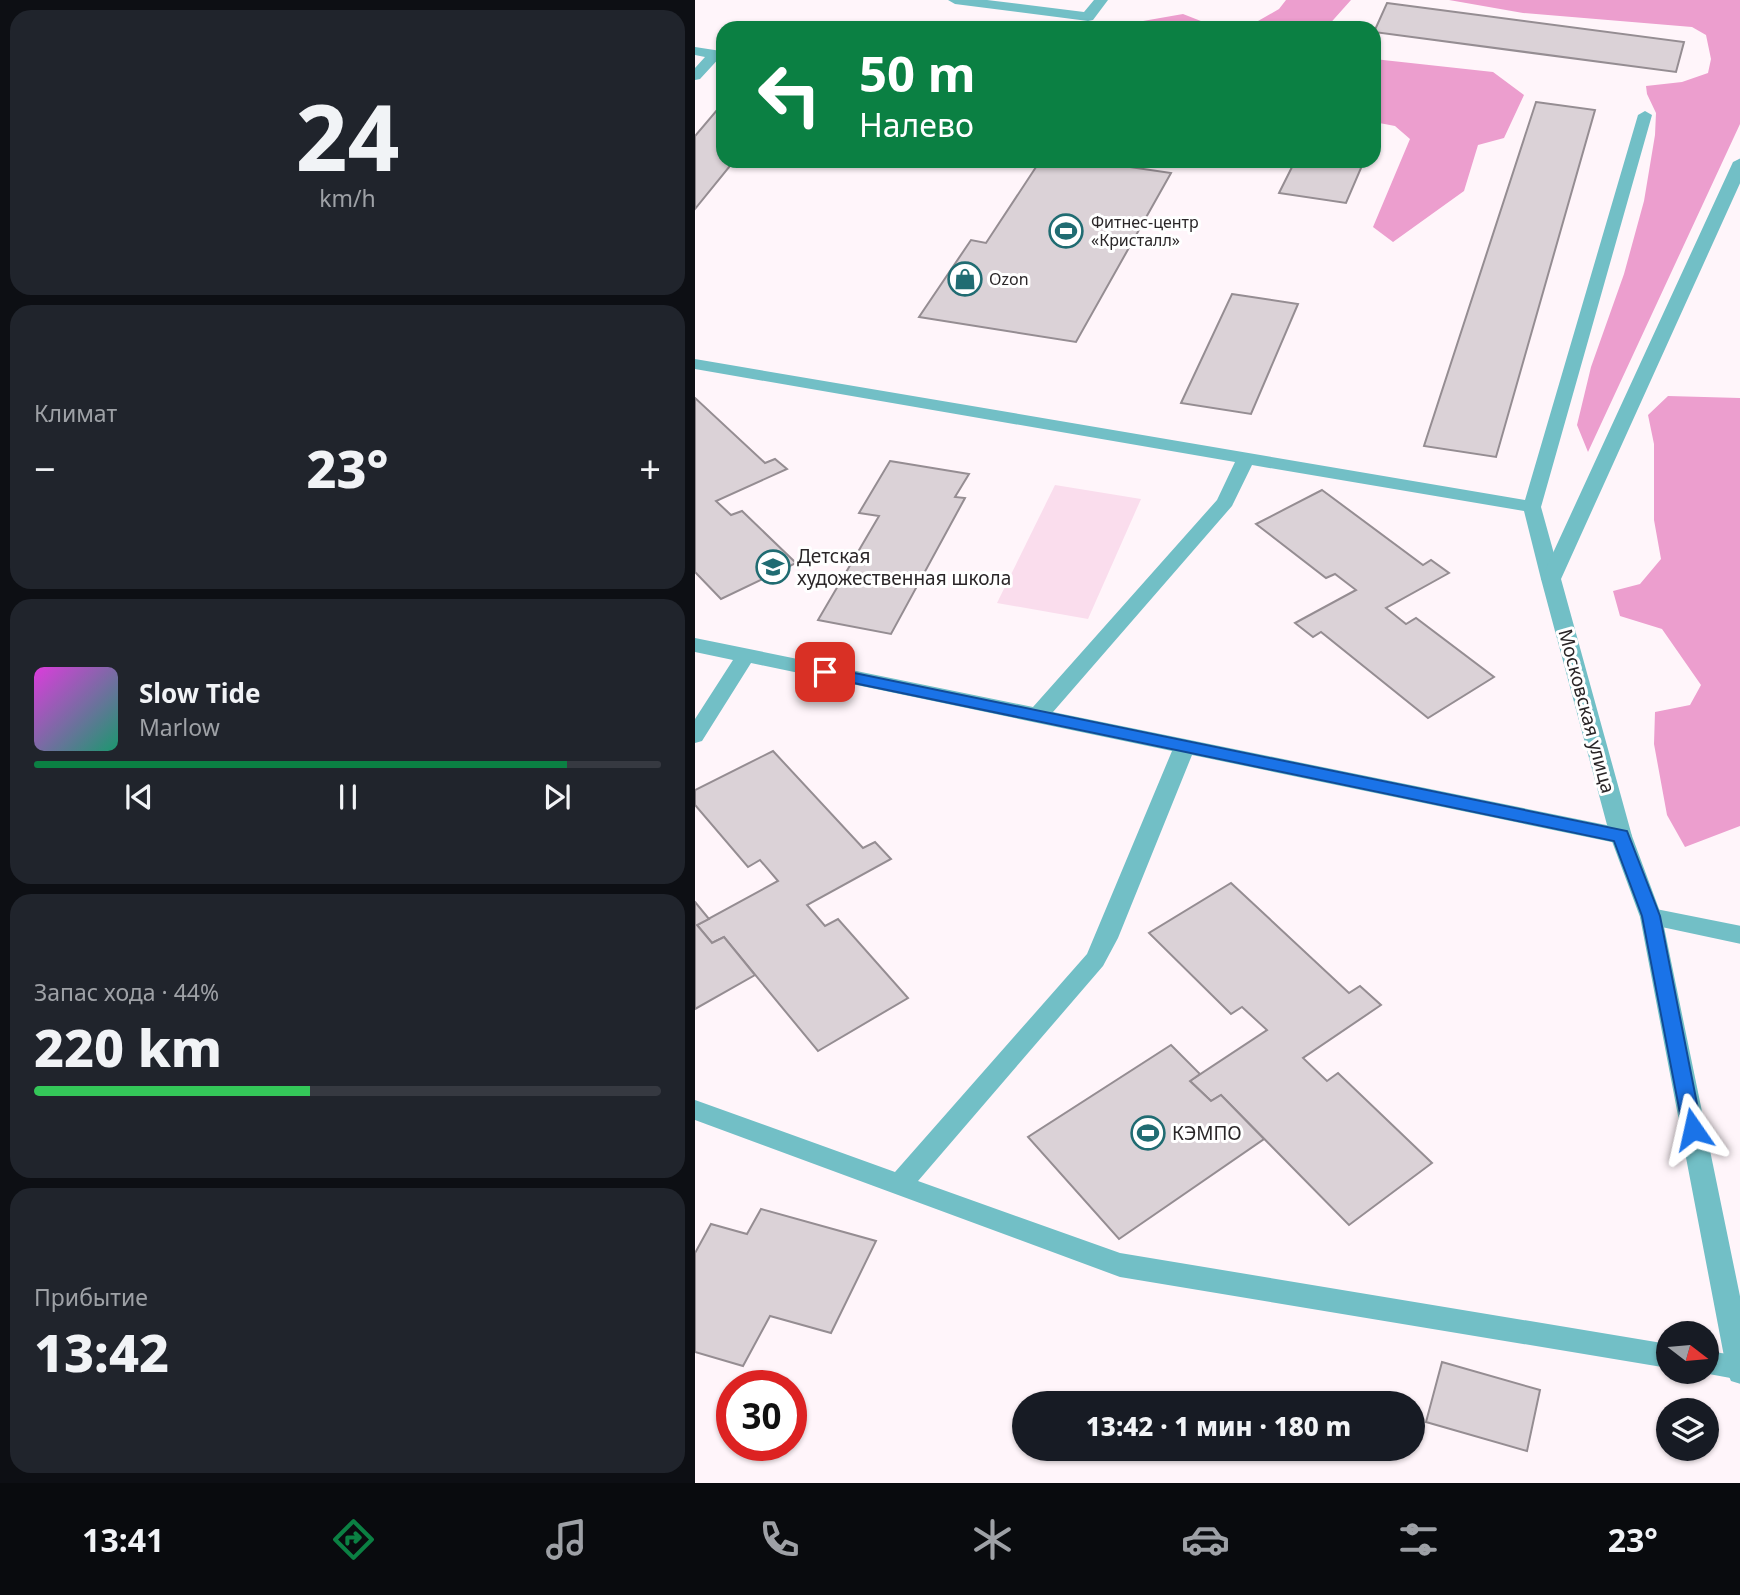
<!DOCTYPE html>
<html lang="ru">
<meta charset="utf-8">
<style>
:root{--surface:#171b24;--page:#20242c;--text:#f1f3f6;--muted:#9ea1a6;--line:#363941;--accent:#0b8043}
body{margin:0;font-family:"Noto Sans",sans-serif;background:var(--page);color:var(--text);height:100vh;display:flex;flex-direction:column;font-size:26px;white-space:nowrap}
*{box-sizing:border-box;margin:0}
p{font-size:23px;color:var(--muted)}
.icon{flex:none;width:38px;height:38px;fill:none;stroke:currentColor;stroke-width:2;stroke-linecap:round;stroke-linejoin:round}
.map{position:relative;flex:1;overflow:hidden}
.details{display:flex;flex-direction:column;gap:10px;padding:10px;background:#0d0f14;width:695px}
.details>*{flex:none}
.top-card{position:absolute;left:21px;top:21px;width:665px;height:147px;border-radius:21px;box-shadow:0 2px 5px #0004;background:#0b8043;color:#fff;overflow:hidden}
.needle{width:46px;rotate:106deg}
.controls{position:absolute;left:961px;top:1321px;display:grid;gap:14px}
.controls a{display:grid;place-items:center;width:63px;height:63px;border-radius:50%;background:var(--surface);box-shadow:0 2px 5px #0004;font-size:35px}
.speed{position:absolute;left:21px;top:1370px;display:flex;gap:14px;font-size:35px;font-weight:700;text-align:center}
.speed>*{display:grid;place-content:center;width:91px;height:91px;border-radius:50%;background:var(--surface);box-shadow:0 2px 5px #0004;line-height:1}
.speed .limit{border:10px solid #d22;background:#fff;color:#111}
.pin{position:absolute;display:grid;place-items:center;width:60px;height:60px;color:#fff;margin:-30px;border-radius:14px;box-shadow:0 4px 10px #0006}
.me{position:absolute;width:77px;margin:-38px;rotate:349deg;stroke-linejoin:round;filter:drop-shadow(0 0 5px #0008)}
.turn{display:flex;align-items:center;gap:24px;height:147px;padding:0 28px;font-size:32px}
.turn .icon{width:91px;height:91px;stroke-width:2.5}
.turn b{display:block;font-size:49px;line-height:60px}
.big{font-size:52px;font-weight:800;line-height:1.1}
.details .widget{flex:1;display:flex;flex-direction:column;justify-content:center;gap:10px;min-width:0;padding:0 24px;border-radius:21px;background:var(--page)}
.details .dial{align-items:center;gap:0}
.dial b{font-size:91px;line-height:1}
.song{display:flex;align-items:center;gap:21px}
.cover{width:84px;height:84px;border-radius:10px;background:linear-gradient(135deg,hsl(300 70% 55%),hsl(160 70% 35%))}
.played{height:7px;border-radius:4px;background:linear-gradient(90deg,var(--accent) 85%,var(--line) 85%)}
.keys{display:flex;justify-content:space-around;direction:ltr}
.heat{display:flex;justify-content:space-between;align-items:center;font-size:38px;direction:ltr}
.charge{height:10px;border-radius:5px;background:linear-gradient(90deg,#34c759 44%,var(--line) 0)}
.trip{position:absolute;left:317px;top:1391px;width:413px;height:70px;border-radius:35px;background:var(--surface);box-shadow:0 2px 5px #0004;font-weight:800;line-height:70px;text-align:center}
.menu{display:flex;height:112px;justify-content:space-around;align-items:center;background:#090b0e;color:var(--muted)}
.menu .icon{width:49px;height:49px}
.menu .selected{color:var(--accent)}
.menu b{font-size:32px;color:var(--text)}
main{display:flex;flex:1;min-height:0}
.map>svg:first-child{display:block}
.green{fill:#fadded}
.forest{fill:#ec9ece}
.building{fill:#dbd2d7;stroke:#958d92;stroke-width:2}
.lines{fill:none;stroke-linecap:round;stroke-linejoin:round}
.lane{fill:#72bfc6;fill-rule:evenodd}
.street{fill:#72bfc6;fill-rule:evenodd}
.route{fill:#1a73e8;stroke:#114b97;stroke-width:2}
.labels{text-anchor:middle;stroke-width:6;stroke-linejoin:round;paint-order:stroke}
.far-poi-label{font-size:16px;fill:#2a2628;stroke:#fff;text-anchor:start}
.poi-label{font-size:19px;fill:#2a2628;stroke:#fff;text-anchor:start}
.street-label{font-size:19px;fill:#2a2628;stroke:#fff}
</style>
<main>
<section class="details">
<div class="widget dial"><b>24</b><p>km/h</p></div>
<div class="widget"><p>Климат</p>
<div class="heat"><a>−</a><b class="big">23°</b><a>+</a></div>
</div>
<div class="widget">
<div class="song"><i class="cover"></i><div><b>Slow Tide</b><p>Marlow</p></div></div>
<div class="played"></div>
<div class="keys"><svg class="icon" aria-label="previous" viewBox="0 0 24 24"><path d="M18 5L8 12l10 7zM5 5v14"/></svg><svg class="icon" aria-label="pause" viewBox="0 0 24 24"><path d="M8 5v14M16 5v14"/></svg><svg class="icon" aria-label="next" viewBox="0 0 24 24"><path d="M6 5l10 7-10 7zM19 5v14"/></svg></div>
</div>
<div class="widget"><p>Запас хода · 44%</p><b class="big">220 km</b><div class="charge"></div></div>
<div class="widget"><p>Прибытие</p><b class="big">13:42</b></div>
</section>
<div class="map">
<svg width="1046" height="1483" viewBox="0 0 1046 1483">
<rect width="100%" height="100%" fill="#fff5fa"/>
<path class="green" d="M360 485 446 499 393 619 302 603Z"/>
<g class="forest">
<path d="M591 0H656L631 28H408L488 14 511 23 556 25 584 9Z"/>
<path d="M754 0H1045V124L893 452 882 425 896 367 929 274 949 201 960 135 961 113 952 94 951 86 987 82 1013 73 1016 59 1011 35 997 27 828 13Z"/>
<path d="M679 59 798 72 829 95 809 138 783 145 769 191 698 242 678 227 715 139 700 126 679 122Z"/>
<path d="M973 396 1046 398 1045 826 990 847 972 815 959 744 960 712 995 705 1006 685 967 629 925 616 918 591 945 584 966 559 959 520V444L953 415Z"/>
</g>
<g class="building">
<path d="M692 3 989 42 981 72 679 32Z"/>
<path d="M841 102 900 110 801 457 729 446Z"/>
<path d="M28 103V161H39L0 209V136Z"/>
<path d="M345 161H394L476 173 381 342 224 317 276 240 291 243Z"/>
<path d="M600 161H669L651 203 584 193Z"/>
<path d="M537 294 603 304 556 414 486 403Z"/>
<path d="M0 398 70 463 80 459 92 469 21 501 36 515 47 511 101 563 26 599 0 572Z"/>
<path d="M195 461 274 474 260 497 270 498 196 634 123 620 184 516 164 513Z"/>
<path d="M627 490 728 565 736 560 754 573 691 608 711 624 721 618 799 677 733 718 626 632 618 637 600 623 661 590 640 574 631 578 561 524Z"/>
<path d="M78 751 168 848 180 842 196 859 112 905 130 926 143 919 213 998 123 1051 29 937 17 943 2 925 83 881 65 860 53 867 0 805V790Z"/>
<path d="M536 883 654 993 665 986 686 1005 608 1058 632 1081 643 1073 737 1163 654 1225 526 1095 516 1101 495 1081 572 1030 547 1007 536 1014 454 933Z"/>
<path d="M0 902 14 919 2 925 17 943 29 937 60 975 0 1009Z"/>
<path d="M476 1045 505 1074 495 1081 516 1101 526 1095 569 1139 424 1239 333 1137Z"/>
<path d="M66 1209 181 1241 136 1333 75 1316 48 1366 0 1352V1253L16 1224 52 1234Z"/>
<path d="M747 1362 845 1390 832 1451 731 1422Z"/>
</g>
<g class="lines">
<g class="lane">
<path d="M253 0H292L389 12 399 0H413L398 20 393 21 260 4Z"/>
<path d="M0 47 26 51 28 54 5 79 0 80V68L10 57 0 55Z"/>
<path d="M950 111 957 115 846 507 866 579 863 583H849L846 579 829 511 557 465 537 506 358 712 926 828 934 830 937 836 934 842 926 844 497 755 423 938 408 966 223 1181 425 1253 973 1344V1368L425 1277 0 1120V1100L200 1172 392 954 477 751 56 663 7 741 0 743V719L38 660 0 652V638L338 707 522 500 540 462 0 369V359L830 500 943 115Z"/>
<path d="M956 908 1046 926V944L948 923 945 917 948 911Z"/>
<path d="M1012 1351 1046 1356V1380L1003 1372H1012Z"/>
</g>
<path class="street" d="M1046 158V181L866 579 937 836 967 917 1046 1301V1384L1036 1381 1032 1372 945 917 915 836 846 579 1038 162Z"/>
</g>
<path class="route" d="M130 667 932 831 965 916 1007 1129 1004 1135 998 1137 991 1135 988 1129 947 916 919 841 125 676 122 672 125 668Z"/>
<defs>
<symbol id="stadium-ring" viewBox="-11 -11 22 22"><circle r="9.5" fill="#fff" stroke="#206c72" stroke-width="1.5"/><path d="M0-5a6.5 5 0 1 0 0 10a6.5 5 0 1 0 0-10ZM-3.5-1.8h7v3.6h-7Z" fill="#206c72"/></symbol>
<symbol id="shop-ring" viewBox="-11 -11 22 22"><circle r="9.5" fill="#fff" stroke="#206c72" stroke-width="1.5"/><path d="M-5-2.5h2.3a2.7 3.5 0 0 1 5.4 0H5L5.5 6h-11ZM-1.5-2.5h3a1.5 2.3 0 0 0-3 0Z" fill="#206c72"/></symbol>
<symbol id="school-ring" viewBox="-11 -11 22 22"><circle r="9.5" fill="#fff" stroke="#206c72" stroke-width="1.5"/><path d="M0-5L7-2L0 1L-7-2ZM-4 1L0 2.5L4 1V4Q0 6-4 4Z" fill="#206c72"/></symbol>
</defs>
<g fill-rule="evenodd">
<use href="#stadium-ring" x="352" y="212" width="38" height="38"/>
<use href="#shop-ring" x="251" y="260" width="38" height="38"/>
<use href="#school-ring" x="59" y="548" width="38" height="38"/>
<use href="#stadium-ring" x="434" y="1114" width="38" height="38"/>
</g>
<g class="labels">
<g class="far-poi-label">
<text x="396" y="228">Фитнес-центр<tspan x="396" dy="18">«Кристалл»</tspan></text>
<text x="294" y="285">Ozon</text>
</g>
<g class="poi-label">
<text x="102" y="563">Детская<tspan x="102" dy="22">художественная школа</tspan></text>
<text x="477" y="1140">КЭМПО</text>
</g>
<g class="street-label">
<text transform="translate(892 711) rotate(75)" y="7">Московская улица</text>
</g>
</g>
</svg>
<div class="controls">
<a><svg class="needle" viewBox="-14 -14 28 28"><path d="M0-13l5 13h-10z" fill="#e53935"/><path d="M0 13l5-13h-10z" fill="#9ea1a6"/></svg></a>
<a><svg class="icon" aria-label="layers" viewBox="0 0 24 24"><path d="M12 4l9 5-9 5-9-5zM3 14l9 5 9-5"/></svg></a>
</div>
<div class="speed"><div class="limit">30</div></div>
<div class="pin" style="left:130px;top:672px;background:#d93025"><svg class="icon" aria-label="arrive" viewBox="0 0 24 24"><path d="M6 21V4h12l-3 4 3 4H6"/></svg></div>
<svg class="me" style="left:998px;top:1129px" viewBox="-20 -20 40 40"><path d="M0-17L14 15 0 8-14 15z" fill="#1a73e8" stroke="#fff" stroke-width="4"/></svg>
<div class="trip">13:42 · 1 мин · 180 m</div>
<div class="top-card">
<div class="turn"><svg class="icon" aria-label="left" viewBox="0 0 24 24"><path d="M17 20v-9H6M10 6l-5 5 5 5"/></svg><div><b>50 m</b>Налево</div></div>
</div>
</div>
</main>
<nav class="menu">
<b>13:41</b>
<svg class="icon selected" aria-label="directions" viewBox="0 0 24 24"><path d="M12 3l9 9-9 9-9-9zM9 14v-3h6M13 9l2 2-2 2"/></svg>
<svg class="icon" aria-label="music" viewBox="0 0 24 24"><path d="M9 18V5l10-2v13"/><circle cx="6" cy="18" r="3"/><circle cx="16" cy="16" r="3"/></svg>
<svg class="icon" aria-label="phone" viewBox="0 0 24 24"><path d="M5 4h4l2 5-3 2q2 4 5 5l2-3 5 2v4C11 20 4 13 5 4z"/></svg>
<svg class="icon" aria-label="climate" viewBox="0 0 24 24"><path d="M12 3v18M4 7l16 10M4 17L20 7"/></svg>
<svg class="icon" aria-label="car" viewBox="0 0 24 24"><path d="M5 17H2v-5l4-1 3-4h7l3 4 3 1v5h-3M9 17h6M6 11h13"/><circle cx="7" cy="17" r="2"/><circle cx="17" cy="17" r="2"/></svg>
<svg class="icon" aria-label="filters" viewBox="0 0 24 24"><path d="M4 7h16M4 17h16"/><circle cx="9" cy="7" r="2"/><circle cx="15" cy="17" r="2"/></svg>
<b>23°</b>
</nav>
